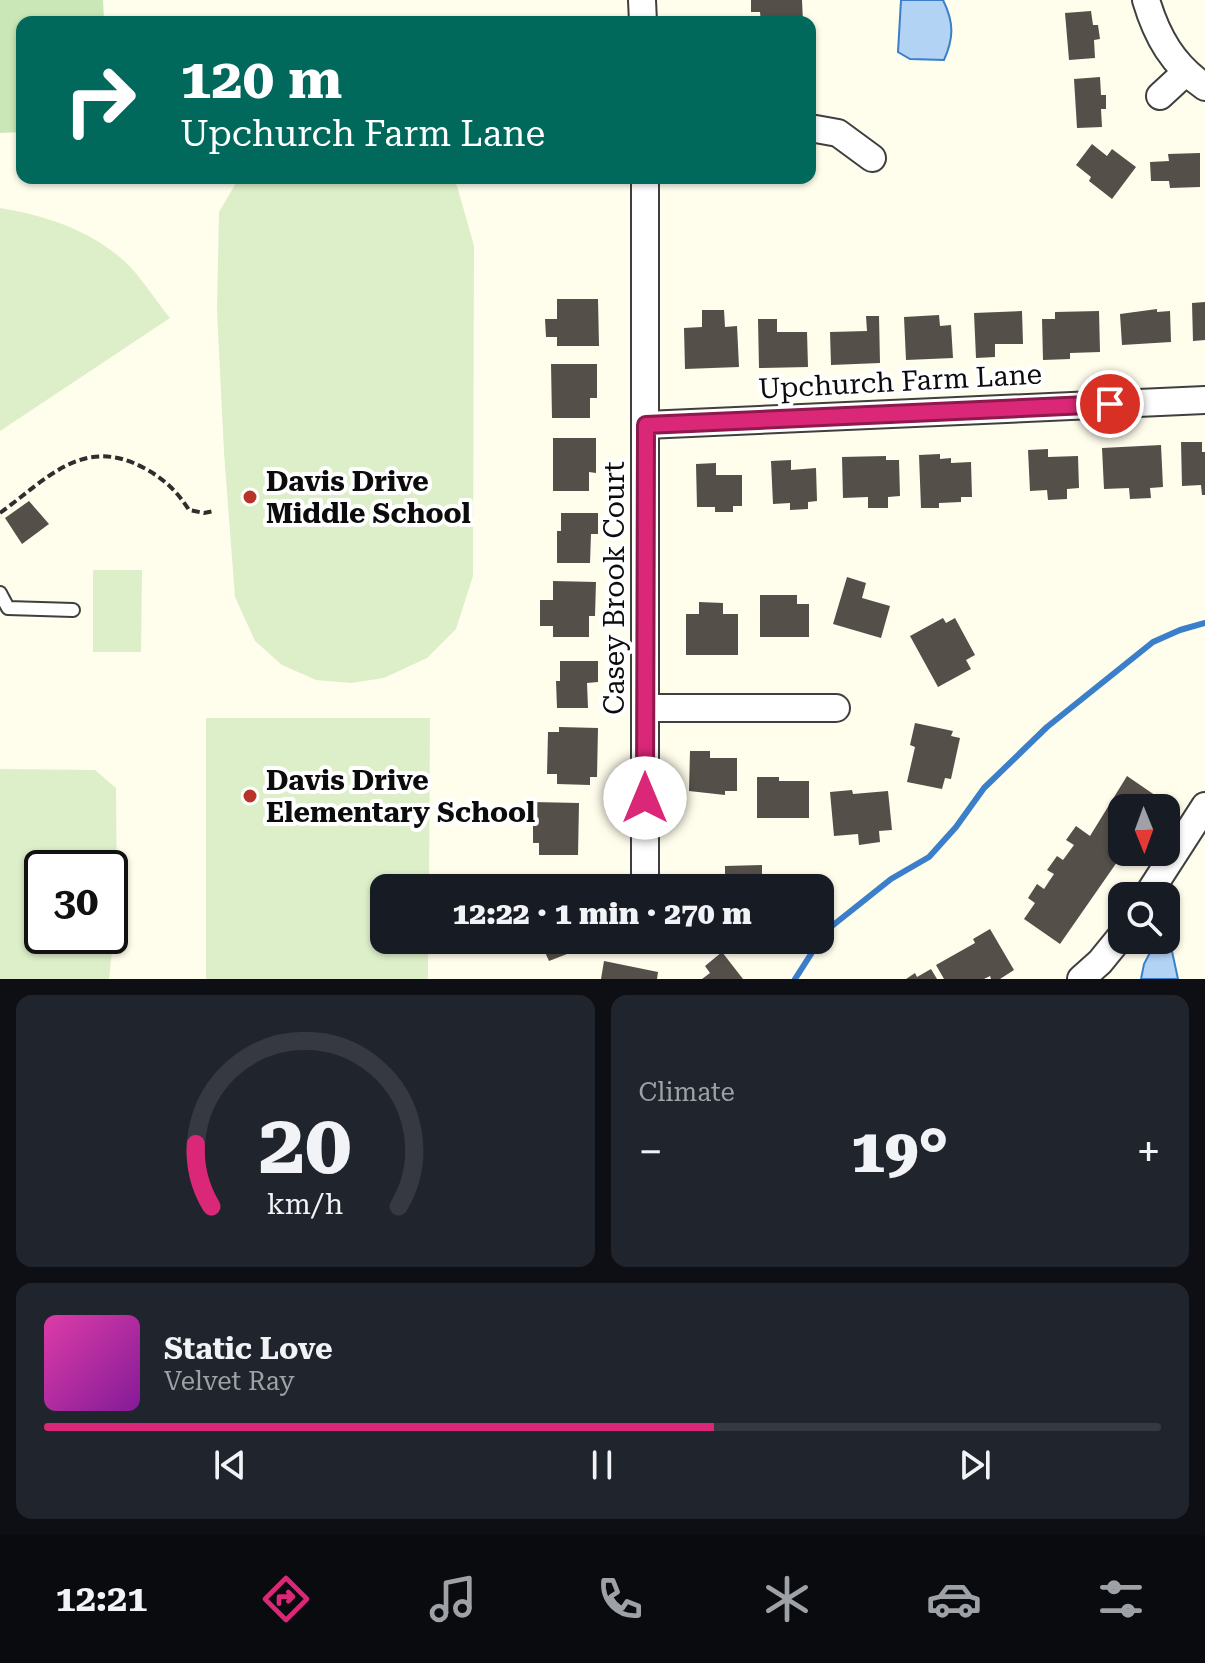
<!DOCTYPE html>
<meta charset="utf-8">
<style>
:root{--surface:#171b24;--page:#20242c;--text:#f1f3f6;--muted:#9ea1a6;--line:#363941;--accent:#db2777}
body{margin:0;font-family:"Roboto Serif",serif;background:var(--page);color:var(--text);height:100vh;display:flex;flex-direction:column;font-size:30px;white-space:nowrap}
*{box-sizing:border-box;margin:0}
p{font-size:26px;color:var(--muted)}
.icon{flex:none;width:44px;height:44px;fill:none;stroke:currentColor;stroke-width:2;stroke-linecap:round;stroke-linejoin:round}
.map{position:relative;height:979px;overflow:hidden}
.details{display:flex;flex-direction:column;gap:16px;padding:16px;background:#0d0f14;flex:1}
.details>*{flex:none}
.hud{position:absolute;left:16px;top:16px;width:800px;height:168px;border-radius:16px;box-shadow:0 2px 6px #0004;background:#00695c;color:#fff;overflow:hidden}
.needle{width:52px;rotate:179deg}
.tools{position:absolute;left:1108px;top:794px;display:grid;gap:16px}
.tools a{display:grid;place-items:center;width:72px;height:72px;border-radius:16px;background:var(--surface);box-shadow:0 2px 6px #0004;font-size:40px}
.speed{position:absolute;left:24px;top:850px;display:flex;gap:16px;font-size:40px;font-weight:700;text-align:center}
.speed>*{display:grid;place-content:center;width:104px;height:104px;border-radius:50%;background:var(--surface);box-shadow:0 2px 6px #0004;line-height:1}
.speed .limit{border:4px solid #111;border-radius:12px;background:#fff;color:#111}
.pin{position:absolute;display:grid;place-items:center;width:68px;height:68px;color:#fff;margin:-34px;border:4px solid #fff;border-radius:50%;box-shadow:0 2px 8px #0007}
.me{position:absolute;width:88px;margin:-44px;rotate:0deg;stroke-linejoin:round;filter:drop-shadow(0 0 6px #0008)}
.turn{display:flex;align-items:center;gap:28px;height:168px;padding:0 32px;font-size:36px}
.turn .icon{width:104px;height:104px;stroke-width:2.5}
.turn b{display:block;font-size:56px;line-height:68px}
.big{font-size:60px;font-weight:800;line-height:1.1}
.details .widget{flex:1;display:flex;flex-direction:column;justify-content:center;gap:12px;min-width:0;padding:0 28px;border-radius:16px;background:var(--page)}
.details .dial{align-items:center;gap:0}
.dial svg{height:208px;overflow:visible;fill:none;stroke:var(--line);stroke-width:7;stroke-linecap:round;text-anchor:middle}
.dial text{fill:var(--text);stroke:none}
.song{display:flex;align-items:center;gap:24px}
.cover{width:96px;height:96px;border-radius:12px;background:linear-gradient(135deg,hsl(320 70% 55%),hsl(290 70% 35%))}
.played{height:8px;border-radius:4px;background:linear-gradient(90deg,var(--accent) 60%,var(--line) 60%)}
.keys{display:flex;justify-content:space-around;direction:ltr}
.heat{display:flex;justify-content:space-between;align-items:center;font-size:44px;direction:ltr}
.details .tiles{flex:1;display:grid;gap:16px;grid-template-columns:1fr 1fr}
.widget:last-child{grid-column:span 2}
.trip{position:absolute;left:370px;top:874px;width:464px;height:80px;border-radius:16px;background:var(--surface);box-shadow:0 2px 6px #0004;font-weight:800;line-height:80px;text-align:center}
.dock{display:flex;height:128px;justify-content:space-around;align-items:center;background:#090b0e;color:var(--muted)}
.dock .icon{width:56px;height:56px}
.dock .selected{color:var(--accent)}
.dock b{font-size:36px;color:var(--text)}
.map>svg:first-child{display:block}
.green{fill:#cae8b7}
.pitch{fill:#ddefc8;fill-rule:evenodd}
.water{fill:#b2d3f4;stroke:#3b7fca;stroke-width:2}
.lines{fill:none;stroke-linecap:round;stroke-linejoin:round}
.stream{stroke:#3b7fca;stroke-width:6}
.building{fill:#544f49}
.service-casing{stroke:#3f3f3f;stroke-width:16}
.minor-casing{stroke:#3f3f3f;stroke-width:30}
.path{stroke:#2e2e2e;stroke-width:4;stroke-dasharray:8 4;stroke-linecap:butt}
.service{stroke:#fff;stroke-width:12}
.minor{stroke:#fff;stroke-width:26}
.route-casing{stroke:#8e194d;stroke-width:20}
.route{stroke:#db2777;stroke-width:14}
.poi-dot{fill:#b83328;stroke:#fff;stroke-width:3}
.labels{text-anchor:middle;stroke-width:8;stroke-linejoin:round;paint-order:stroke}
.street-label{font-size:28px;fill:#0c0c0c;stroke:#fff}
.poi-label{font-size:28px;font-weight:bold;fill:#0c0c0c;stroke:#fff;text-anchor:start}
</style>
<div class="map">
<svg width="1205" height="979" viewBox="0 0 1205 979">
<rect width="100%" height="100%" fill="#fffdec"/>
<path class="green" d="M0 0H103L104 22H22V132L0 133Z"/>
<g class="pitch">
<path d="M239 178H452L457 186 474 246 473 576 456 629 427 658 384 678 351 683 316 680 282 665 255 641 235 597 224 452 217 311 219 212Z"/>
<path d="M0 208C46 216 88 229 123 260 141 276 155 300 170 318L0 431Z"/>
<path d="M93 570H142L141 652H93Z"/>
<path d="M206 718H430L429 888H384V940H428V979H206Z"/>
<path d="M0 769 95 770 116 788 117 904 109 979H0ZM42 868H110V936H42Z"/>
</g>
<g class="water">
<path d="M901 0H943C954 22 954 38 944 60L910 59 898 52Z"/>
<path d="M1166 940 1170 942 1178 979H1141L1144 964 1156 941Z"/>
</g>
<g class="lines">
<g class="stream">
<path d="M820 940 832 926 891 879 929 857 956 827 984 788 1047 727 1153 642 1180 630 1205 623"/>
<path d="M795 979 820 940"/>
</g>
</g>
<g class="building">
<path d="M751 0H802L803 22H761L760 12H751Z"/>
<path d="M1091 11 1093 25H1098L1100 39 1094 40 1095 58 1069 60 1065 13Z"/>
<path d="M1100 77 1101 95H1106V109H1101L1102 127 1077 128 1074 79Z"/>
<path d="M1092 144 1107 156 1112 149 1136 167 1112 199 1089 181 1091 177 1076 165Z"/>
<path d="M1200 153V187L1170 188 1169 181H1151L1150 162 1169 161 1168 154Z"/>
<path d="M557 299H598L599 346H557V337H546L545 319H557Z"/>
<path d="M1205 302V340L1193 341 1192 303Z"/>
<path d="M1157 309V312L1170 311 1171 342 1122 345 1120 314Z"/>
<path d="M702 310H724L725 327 737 326 739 367 685 369 684 328 702 327Z"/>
<path d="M1022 311 1023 344H995V357L976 358 974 313Z"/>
<path d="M1099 311 1100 352 1070 353V359L1043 360 1042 319H1055V312Z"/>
<path d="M939 315 940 326 951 325 953 358 906 360 904 317Z"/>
<path d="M866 316H879L880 363 831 365 830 332 867 331Z"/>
<path d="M758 319H777V332H807L808 367 759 368Z"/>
<path d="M551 364H597V398H590V418H552Z"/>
<path d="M553 438H596V473L589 472V491H553Z"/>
<path d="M1181 442H1202V452H1205V495H1202L1201 485 1182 486Z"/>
<path d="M1161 445 1163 487 1150 488 1151 498 1130 499 1129 488 1104 489 1102 448Z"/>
<path d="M1048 449V457L1078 456 1079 488 1067 489V499L1048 500 1047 490 1030 491 1028 450Z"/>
<path d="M940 454V459L951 458V463L971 462 972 497H961V502L939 503V508H921L919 455Z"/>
<path d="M886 456V460H899L900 496 888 497V508H868V497L843 498 842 457Z"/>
<path d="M791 460V470L816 468 817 501 808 502V509L790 510V503L773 504 771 461Z"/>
<path d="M716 463V475H742V506H733V512H715V507H697L696 464Z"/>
<path d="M29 501 49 524 22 544 5 518Z"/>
<path d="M561 513H598V534H591L590 563H557V531H561Z"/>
<path d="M847 577 866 583 862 598 890 606 881 638 833 624Z"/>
<path d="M553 581 596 582 595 616H589V637H553V626H540V600H553Z"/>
<path d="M760 595H797V604H809V637H760Z"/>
<path d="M699 602 723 603V614H738V655H686V614H699Z"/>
<path d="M943 618 946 623 955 618 975 655 966 660 971 669 938 687 910 636Z"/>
<path d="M560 661H598V682L587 683 588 708H557L556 681H560Z"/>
<path d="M915 723 953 731 951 736 960 738 951 779 945 778 942 789 907 782 915 747 910 745Z"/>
<path d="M559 727 598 728 597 777H590V785L557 784V774H547L548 732H559Z"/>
<path d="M690 751H710V758H737V791H725V795L689 791Z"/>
<path d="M1127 776 1162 800 1156 808H1122L1124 852 1060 944 1024 919 1035 903 1028 898 1037 884 1044 889 1054 874 1047 870 1057 856 1063 860 1074 845 1066 840 1076 826 1090 836Z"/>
<path d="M757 777H779V781H809V818H757Z"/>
<path d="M852 790 853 794 888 791 892 830 879 831 880 842 859 845 858 834 834 836 830 792Z"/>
<path d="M533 802 579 803 578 855H539V843H533Z"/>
<path d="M762 865V888H725V866Z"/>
<path d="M990 929 1014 970 1000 979H991L990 976 984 979H944L936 965 975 943 973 939Z"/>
<path d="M535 940H582L585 947 549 961 544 950 539 952Z"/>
<path d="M722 952 743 979H702L710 973 705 966Z"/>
<path d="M604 961 658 972 657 979H601Z"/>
<path d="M931 969 937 979H906L915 973 917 977Z"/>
</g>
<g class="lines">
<defs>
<path id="service" d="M0 593 8 608 73 610"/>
<g id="minor">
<path d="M642 0 643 22"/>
<path d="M1146 0C1157 37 1173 65 1205 87"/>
<path d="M1160 96 1186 72"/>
<path d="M810 128 838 133 872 158"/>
<path d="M646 425 1205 400"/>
<path d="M646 708H836"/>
<path d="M645 888V178"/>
<path d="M1147 896 1205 806"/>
<path d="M1081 979 1100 962 1122 935"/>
</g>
</defs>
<use href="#service" class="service-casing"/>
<use href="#minor" class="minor-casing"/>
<path class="path" d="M0 513C47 479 83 435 144 468 163 478 177 491 189 510L204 513 214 511"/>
<use href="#service" class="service"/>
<use href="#minor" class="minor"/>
</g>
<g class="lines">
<defs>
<path id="route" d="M645 798 646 425 1110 404"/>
</defs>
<use href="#route" class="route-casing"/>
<use href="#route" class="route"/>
</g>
<g class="poi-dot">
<circle cx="250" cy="497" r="8"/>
<circle cx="250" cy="796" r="8"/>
</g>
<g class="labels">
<g class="street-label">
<text transform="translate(900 381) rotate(-3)" y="10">Upchurch Farm Lane</text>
<text transform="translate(614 588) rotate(-90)" y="10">Casey Brook Court</text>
</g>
<g class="poi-label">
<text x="266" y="491">Davis Drive<tspan x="266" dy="32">Middle School</tspan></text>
<text x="266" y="790">Davis Drive<tspan x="266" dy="32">Elementary School</tspan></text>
</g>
</g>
</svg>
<div class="tools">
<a><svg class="needle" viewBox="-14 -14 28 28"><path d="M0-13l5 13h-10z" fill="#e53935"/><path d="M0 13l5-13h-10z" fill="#9ea1a6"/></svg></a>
<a><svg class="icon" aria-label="search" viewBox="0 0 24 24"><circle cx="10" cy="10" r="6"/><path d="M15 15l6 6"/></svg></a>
</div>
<div class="speed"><div class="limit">30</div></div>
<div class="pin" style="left:1110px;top:404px;background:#d93025"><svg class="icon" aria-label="arrive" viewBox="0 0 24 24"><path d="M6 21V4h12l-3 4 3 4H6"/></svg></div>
<svg class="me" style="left:645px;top:798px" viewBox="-20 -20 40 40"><circle r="19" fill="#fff"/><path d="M0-13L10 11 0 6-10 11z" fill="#db2777"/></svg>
<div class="trip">12:22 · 1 min · 270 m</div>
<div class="hud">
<div class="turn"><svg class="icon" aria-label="right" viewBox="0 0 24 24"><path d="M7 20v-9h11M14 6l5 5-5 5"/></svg><div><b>120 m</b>Upchurch Farm Lane</div></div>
</div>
</div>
<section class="details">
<div class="tiles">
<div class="widget dial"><svg viewBox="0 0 100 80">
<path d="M14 69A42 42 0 1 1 86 69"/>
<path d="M14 69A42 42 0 0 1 8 45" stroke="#db2777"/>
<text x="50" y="56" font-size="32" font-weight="700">20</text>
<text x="50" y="72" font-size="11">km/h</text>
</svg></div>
<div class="widget"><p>Climate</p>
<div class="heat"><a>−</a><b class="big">19°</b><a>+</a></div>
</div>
<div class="widget">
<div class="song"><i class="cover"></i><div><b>Static Love</b><p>Velvet Ray</p></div></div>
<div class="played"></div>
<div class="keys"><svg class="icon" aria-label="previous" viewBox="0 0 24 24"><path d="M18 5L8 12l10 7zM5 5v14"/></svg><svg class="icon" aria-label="pause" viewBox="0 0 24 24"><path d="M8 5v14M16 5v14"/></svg><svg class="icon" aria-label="next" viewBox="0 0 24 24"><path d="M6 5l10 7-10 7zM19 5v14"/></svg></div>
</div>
</div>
</section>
<nav class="dock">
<b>12:21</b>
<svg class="icon selected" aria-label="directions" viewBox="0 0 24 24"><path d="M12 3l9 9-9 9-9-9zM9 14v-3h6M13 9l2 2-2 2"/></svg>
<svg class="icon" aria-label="music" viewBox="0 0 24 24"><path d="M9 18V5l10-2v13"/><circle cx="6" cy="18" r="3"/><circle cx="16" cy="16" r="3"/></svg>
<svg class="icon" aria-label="phone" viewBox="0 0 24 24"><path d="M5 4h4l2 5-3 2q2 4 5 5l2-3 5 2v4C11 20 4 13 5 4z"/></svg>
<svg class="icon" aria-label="climate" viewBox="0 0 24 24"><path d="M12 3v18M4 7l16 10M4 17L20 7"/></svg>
<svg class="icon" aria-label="car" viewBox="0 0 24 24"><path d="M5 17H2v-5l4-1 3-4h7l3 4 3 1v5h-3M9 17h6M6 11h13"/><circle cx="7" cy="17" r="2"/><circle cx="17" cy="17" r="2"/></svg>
<svg class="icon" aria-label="filters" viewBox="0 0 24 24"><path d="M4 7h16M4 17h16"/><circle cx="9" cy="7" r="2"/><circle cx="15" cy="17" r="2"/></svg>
</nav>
